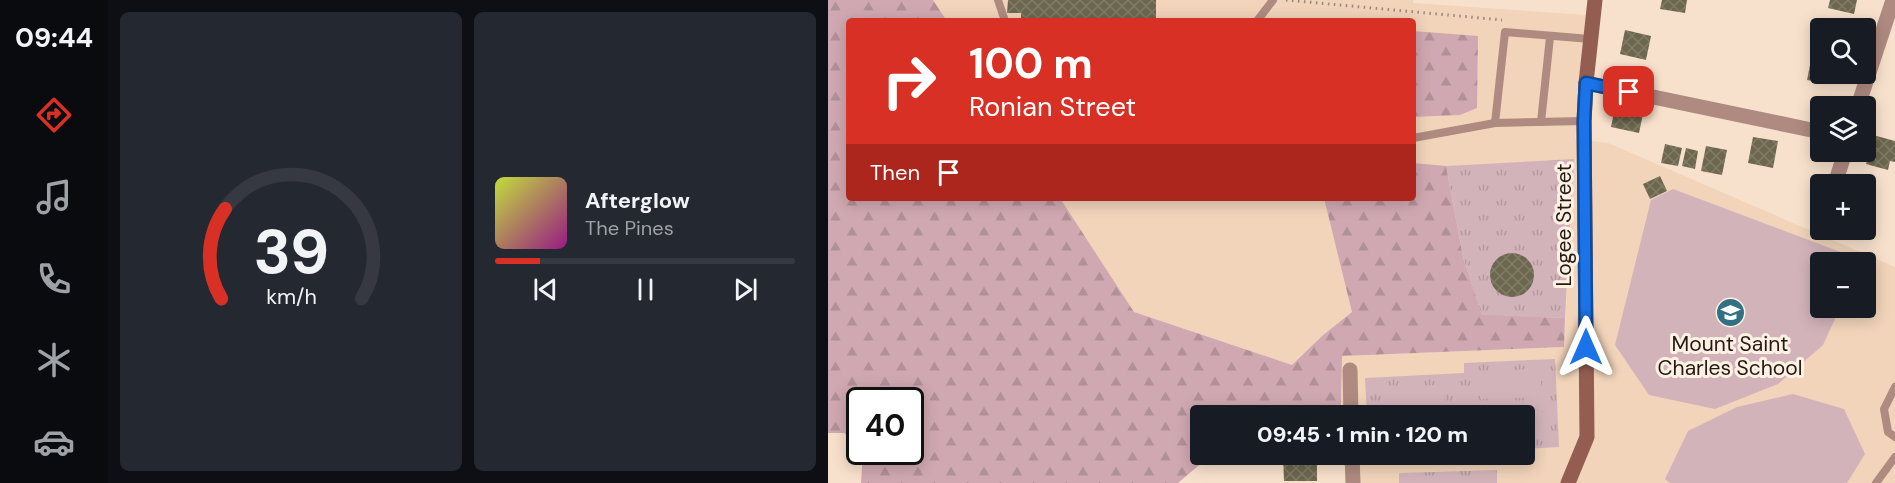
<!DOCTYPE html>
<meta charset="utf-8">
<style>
:root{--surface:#171b24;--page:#242831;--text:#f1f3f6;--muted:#9ea1a6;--line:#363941;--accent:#d93025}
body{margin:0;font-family:"DM Sans",sans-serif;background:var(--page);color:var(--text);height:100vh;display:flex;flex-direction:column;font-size:22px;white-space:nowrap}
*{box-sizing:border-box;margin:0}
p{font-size:20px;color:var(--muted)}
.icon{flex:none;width:33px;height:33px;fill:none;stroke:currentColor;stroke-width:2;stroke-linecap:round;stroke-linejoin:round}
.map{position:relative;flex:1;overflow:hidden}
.drawer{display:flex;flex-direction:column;gap:12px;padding:12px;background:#0d0f14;width:720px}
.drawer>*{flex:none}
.hud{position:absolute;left:18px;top:18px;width:570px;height:183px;border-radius:6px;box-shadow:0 3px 15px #0003;background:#d93025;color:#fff;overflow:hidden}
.buttons{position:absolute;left:982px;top:18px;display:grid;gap:12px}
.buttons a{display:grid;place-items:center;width:66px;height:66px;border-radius:6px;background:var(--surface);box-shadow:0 3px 15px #0003;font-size:30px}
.speed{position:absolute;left:18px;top:387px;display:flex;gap:12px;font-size:30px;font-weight:700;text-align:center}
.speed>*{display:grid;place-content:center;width:78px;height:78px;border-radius:50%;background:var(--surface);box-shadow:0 3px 15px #0003;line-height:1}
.speed .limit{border:3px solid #111;border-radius:9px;background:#fff;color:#111}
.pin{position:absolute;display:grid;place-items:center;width:51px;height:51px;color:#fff;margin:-26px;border-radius:12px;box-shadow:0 3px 9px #0006}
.me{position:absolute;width:66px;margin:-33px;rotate:0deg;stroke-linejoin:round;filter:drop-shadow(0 0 4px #0008)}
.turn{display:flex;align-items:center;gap:21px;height:126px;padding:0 24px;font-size:27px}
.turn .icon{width:78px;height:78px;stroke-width:2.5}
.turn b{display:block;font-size:42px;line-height:51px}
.then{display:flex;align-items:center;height:57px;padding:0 24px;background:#0003;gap:12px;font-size:22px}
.drawer .card{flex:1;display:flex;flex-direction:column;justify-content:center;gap:9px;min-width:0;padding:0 21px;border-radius:9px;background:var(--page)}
.drawer .dial{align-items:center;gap:0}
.dial svg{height:156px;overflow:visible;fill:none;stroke:var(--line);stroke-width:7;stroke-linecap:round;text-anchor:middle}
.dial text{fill:var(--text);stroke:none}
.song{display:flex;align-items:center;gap:18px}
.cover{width:72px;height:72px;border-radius:9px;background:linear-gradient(135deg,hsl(70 70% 55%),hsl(310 70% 35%))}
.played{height:6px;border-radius:3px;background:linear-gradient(90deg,var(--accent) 15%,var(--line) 15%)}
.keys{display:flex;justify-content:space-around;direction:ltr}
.drawer .tiles{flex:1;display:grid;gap:12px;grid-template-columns:repeat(2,1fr)}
.trip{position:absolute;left:362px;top:405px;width:345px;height:60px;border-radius:6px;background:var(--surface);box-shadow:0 3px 15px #0003;font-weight:800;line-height:60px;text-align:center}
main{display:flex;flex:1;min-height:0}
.menu{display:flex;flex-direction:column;width:108px;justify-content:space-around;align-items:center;background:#090b0e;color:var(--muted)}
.menu .icon{width:42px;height:42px}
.menu .on{color:var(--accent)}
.menu b{font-size:27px;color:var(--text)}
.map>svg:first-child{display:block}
.built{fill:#f1d4ba;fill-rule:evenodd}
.grass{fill:url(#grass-tufts)}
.forest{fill:url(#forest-firs)}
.garden{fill:#d3b3ba}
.building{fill:url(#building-cross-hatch)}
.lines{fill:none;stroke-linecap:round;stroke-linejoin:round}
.path{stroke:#99897a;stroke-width:3;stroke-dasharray:1.5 4.5;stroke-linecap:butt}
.lane{stroke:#af8a81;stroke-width:8}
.street{stroke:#af8a81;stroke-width:15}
.secondary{stroke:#935d51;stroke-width:15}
.route-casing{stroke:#114b97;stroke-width:15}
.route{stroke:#1a73e8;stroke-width:10}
.labels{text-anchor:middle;stroke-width:6;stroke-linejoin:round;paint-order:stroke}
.street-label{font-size:21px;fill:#231b13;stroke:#fef0e3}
.poi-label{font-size:21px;fill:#231b13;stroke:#fef0e3}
</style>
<main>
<nav class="menu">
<b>09:44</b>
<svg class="icon on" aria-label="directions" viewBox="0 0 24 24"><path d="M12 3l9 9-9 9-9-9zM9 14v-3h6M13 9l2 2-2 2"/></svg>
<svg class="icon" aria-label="music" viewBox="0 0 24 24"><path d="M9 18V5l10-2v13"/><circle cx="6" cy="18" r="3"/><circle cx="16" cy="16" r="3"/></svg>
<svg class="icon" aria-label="phone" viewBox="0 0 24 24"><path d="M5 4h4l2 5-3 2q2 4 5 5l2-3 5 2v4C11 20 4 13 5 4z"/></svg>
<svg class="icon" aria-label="climate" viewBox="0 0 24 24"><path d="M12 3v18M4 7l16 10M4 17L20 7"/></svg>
<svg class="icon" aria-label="car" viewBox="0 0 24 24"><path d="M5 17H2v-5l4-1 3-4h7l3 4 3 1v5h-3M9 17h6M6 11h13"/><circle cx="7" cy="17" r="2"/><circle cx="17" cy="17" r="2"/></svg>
</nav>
<section class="drawer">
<div class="tiles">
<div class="card dial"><svg viewBox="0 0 100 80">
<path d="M14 69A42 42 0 1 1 86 69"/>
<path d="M14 69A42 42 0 0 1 16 23" stroke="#d93025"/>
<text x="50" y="56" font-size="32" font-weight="700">39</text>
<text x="50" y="72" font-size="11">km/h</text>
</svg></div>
<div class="card">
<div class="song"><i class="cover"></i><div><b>Afterglow</b><p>The Pines</p></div></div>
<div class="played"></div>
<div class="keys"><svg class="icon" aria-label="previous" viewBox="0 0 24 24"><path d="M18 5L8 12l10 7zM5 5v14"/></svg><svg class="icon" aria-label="pause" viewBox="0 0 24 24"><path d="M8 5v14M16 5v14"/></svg><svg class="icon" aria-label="next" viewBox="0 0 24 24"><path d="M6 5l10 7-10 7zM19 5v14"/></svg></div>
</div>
</div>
</section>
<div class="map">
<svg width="1067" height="483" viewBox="0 0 1067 483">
<defs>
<pattern id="grass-tufts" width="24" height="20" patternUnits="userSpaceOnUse" patternTransform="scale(1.5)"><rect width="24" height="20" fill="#d3b3ba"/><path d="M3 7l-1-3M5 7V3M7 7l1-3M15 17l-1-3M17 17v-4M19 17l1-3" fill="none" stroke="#b5999f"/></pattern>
<pattern id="forest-firs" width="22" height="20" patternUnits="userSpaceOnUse" patternTransform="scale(1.5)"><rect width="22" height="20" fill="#d0a8b1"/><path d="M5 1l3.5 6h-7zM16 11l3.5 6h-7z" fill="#b29097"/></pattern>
<pattern id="building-cross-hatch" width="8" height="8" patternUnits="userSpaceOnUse" patternTransform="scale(1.5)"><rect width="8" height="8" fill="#6d674e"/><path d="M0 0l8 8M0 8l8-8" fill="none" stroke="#817c68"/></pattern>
</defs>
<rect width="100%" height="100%" fill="#f8e1cc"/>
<path class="built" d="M105 0H585V3L758 15 747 139 780 143 1067 267V483H518L516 455 696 454V416L514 415V356L736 347 746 160 635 257 494 336 464 365 306 312 232 198H585V21H119ZM993 262H1038V308H993Z"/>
<g class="grass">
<path d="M746 159 737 318 654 316 635 257 618 166Z"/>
<path d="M727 359 731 447 696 449V416L539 415 537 378 636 373V363Z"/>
<path d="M540 455H641V460L541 465Z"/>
<path d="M669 470V483H571V473Z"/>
</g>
<g class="forest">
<path d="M0 0H105L119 21H21V198H232L306 312 464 365 494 336 524 312 496 198H585V163L618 166 635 257 654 315 737 318 736 347 514 356 513 408 427 415 372 416V454L383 455 350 483H33L35 452H82V400H32L31 443 16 433H0Z"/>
<path d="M585 31 650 36 649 108 632 115 585 117Z"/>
</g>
<g class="garden">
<path d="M845 189 1018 254V262H993V308H1012L995 345 950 384 887 409 821 395 787 345 823 200Z"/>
<path d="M713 369V397L652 399 651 371Z"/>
<path d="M616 385 617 414 556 415 555 387Z"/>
<path d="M965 394 1016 409 1037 454 1019 483H842L837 479 860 431 909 407Z"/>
<path d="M714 410 715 438H696V416L652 415V411Z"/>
</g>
<g class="building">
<path d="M180 0H328V21H193V13H179Z"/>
<path d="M834 0H859L857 13 832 9Z"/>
<path d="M1002 0H1029L1026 14 1000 8Z"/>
<path d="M797 30 823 36 818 60 792 54Z"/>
<path d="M984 55 993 57V74H1004L1001 84 979 80Z"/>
<path d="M788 103 816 109 811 133 783 127Z"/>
<path d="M1045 135 1067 141V162L1062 161 1060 170 1038 164Z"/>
<path d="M925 137 950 141 945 168 920 163Z"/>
<path d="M837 144 854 148 850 166 833 163Z"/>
<path d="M878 146 899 150 894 175 873 171Z"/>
<path d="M858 148 870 151 867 169 854 166Z"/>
<path d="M832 176 839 191 822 199 815 184Z"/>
<circle cx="684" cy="275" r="22"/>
<path d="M455 454H489V481H456Z"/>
</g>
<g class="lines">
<path class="path" d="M458 0 674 20"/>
<g class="lane">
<path d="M170 0 177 21"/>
<path d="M429 21 445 0"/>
<path d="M713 122 722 37"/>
<path d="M667 123 677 32 762 39"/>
<path d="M585 138 667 123 756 121"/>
<path d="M1067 387 1056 409 1060 432 1067 437"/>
<path d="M1048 483 1067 457"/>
</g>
<g class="street">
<path d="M758 83 993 132"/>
<path d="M1030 106 1065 0"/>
<path d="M1007 184 1017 152"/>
<path d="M522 370 523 416"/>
<path d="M524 454 525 483"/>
</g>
<path class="secondary" d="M740 483 759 437 756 121 758 83 767 0"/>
</g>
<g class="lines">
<defs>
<path id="route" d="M758 347 756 121 758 83 801 92"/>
</defs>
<use href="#route" class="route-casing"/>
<use href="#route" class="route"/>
</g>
<defs>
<symbol id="school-disc" viewBox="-11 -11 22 22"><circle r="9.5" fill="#307284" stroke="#fef0e3"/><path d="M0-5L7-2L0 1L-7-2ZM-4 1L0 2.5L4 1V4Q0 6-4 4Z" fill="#fff"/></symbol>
</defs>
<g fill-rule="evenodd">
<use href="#school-disc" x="886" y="296" width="33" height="33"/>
</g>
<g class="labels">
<g class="street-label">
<text transform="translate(736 225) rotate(-90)" y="7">Logee Street</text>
</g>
<g class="poi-label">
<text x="902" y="351">Mount Saint<tspan x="902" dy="24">Charles School</tspan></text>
</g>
</g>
</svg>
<div class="buttons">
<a><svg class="icon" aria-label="search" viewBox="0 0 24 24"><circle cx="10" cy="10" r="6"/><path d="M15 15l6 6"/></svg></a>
<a><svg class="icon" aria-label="layers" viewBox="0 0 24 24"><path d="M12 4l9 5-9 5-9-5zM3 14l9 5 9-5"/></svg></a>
<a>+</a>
<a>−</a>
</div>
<div class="speed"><div class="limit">40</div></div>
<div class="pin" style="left:801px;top:92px;background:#d93025"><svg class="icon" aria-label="arrive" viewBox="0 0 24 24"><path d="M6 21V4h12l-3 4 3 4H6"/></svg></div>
<svg class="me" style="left:758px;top:347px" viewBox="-20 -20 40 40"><path d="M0-17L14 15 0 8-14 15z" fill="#1a73e8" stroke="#fff" stroke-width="4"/></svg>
<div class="trip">09:45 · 1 min · 120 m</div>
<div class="hud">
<div class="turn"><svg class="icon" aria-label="right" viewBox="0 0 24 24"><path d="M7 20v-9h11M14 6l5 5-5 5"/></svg><div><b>100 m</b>Ronian Street</div></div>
<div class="then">Then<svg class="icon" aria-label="arrive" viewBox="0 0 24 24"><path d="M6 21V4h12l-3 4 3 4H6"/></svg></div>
</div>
</div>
</main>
